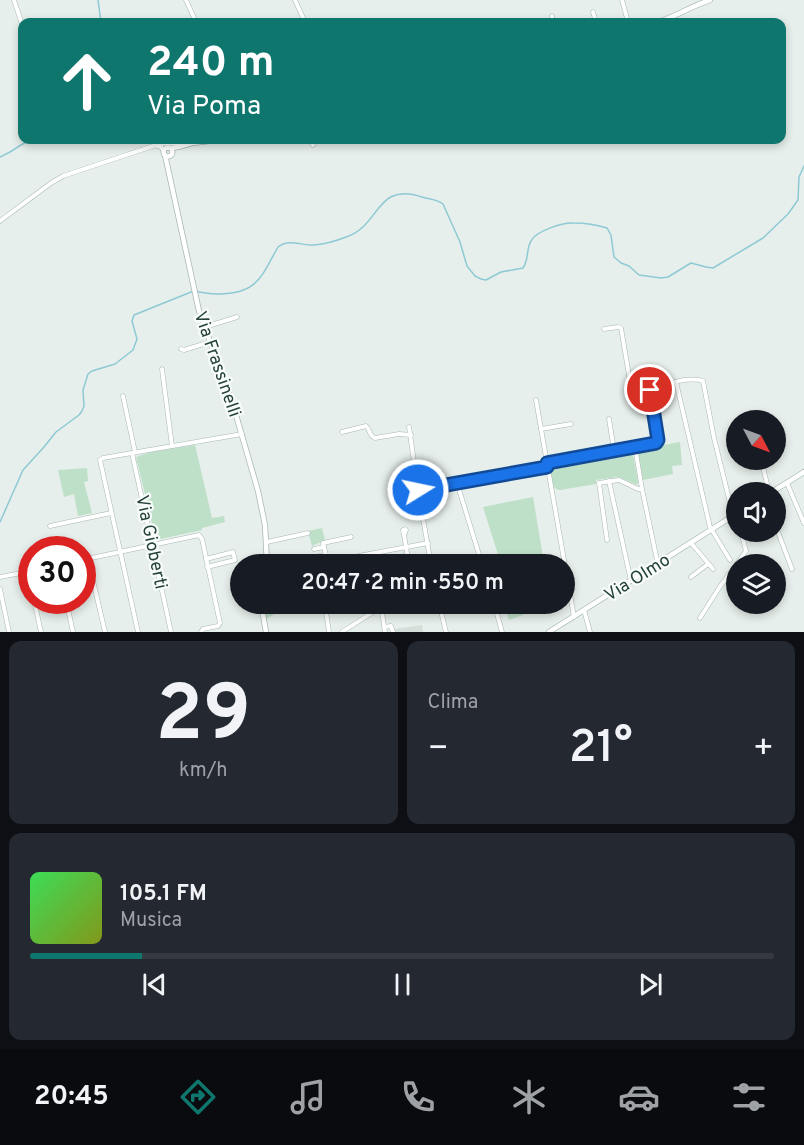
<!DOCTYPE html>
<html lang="it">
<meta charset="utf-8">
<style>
:root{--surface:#171b24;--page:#242831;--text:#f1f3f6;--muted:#9ea1a6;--line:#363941;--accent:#0f766e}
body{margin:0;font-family:Overpass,sans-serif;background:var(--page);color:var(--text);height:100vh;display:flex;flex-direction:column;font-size:22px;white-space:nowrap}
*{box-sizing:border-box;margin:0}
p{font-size:20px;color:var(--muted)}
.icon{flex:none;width:33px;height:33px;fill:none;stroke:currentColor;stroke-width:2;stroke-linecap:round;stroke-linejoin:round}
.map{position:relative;height:632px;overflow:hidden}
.drawer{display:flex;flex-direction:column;gap:9px;padding:9px;background:#0d0f14;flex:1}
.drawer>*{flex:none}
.hud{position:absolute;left:18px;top:18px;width:768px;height:126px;border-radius:12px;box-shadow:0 3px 9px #0003;background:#0f766e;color:#fff;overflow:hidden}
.needle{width:39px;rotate:131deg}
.fabs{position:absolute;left:726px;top:410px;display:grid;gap:12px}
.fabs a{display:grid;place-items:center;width:60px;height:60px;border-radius:50%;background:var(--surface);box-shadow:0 3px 9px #0003;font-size:30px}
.speed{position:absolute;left:18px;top:536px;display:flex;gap:12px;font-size:30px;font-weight:700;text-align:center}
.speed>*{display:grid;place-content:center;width:78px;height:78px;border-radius:50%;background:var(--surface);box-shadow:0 3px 9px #0003;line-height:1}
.speed .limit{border:9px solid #d22;background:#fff;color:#111}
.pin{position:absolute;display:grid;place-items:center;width:51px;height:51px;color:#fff;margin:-26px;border:3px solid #fff;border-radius:50%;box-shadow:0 2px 6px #0007}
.me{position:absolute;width:66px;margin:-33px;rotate:80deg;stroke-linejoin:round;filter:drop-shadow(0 0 4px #0008)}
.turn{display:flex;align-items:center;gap:21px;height:126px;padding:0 30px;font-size:27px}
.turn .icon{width:78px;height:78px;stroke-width:2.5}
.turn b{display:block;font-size:42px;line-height:51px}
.big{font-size:45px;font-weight:600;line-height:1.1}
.drawer .card{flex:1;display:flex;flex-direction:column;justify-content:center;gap:9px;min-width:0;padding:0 21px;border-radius:12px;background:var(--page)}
.drawer .dial{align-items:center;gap:0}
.dial b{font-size:78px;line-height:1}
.song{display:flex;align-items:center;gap:18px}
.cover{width:72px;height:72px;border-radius:9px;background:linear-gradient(135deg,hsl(130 70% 55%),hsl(70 70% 35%))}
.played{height:6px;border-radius:3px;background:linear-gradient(90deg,var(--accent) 15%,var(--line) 15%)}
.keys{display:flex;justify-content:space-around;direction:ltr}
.heat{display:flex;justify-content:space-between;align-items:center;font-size:33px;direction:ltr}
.drawer .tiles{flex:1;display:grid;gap:9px;grid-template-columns:1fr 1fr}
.card:last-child{grid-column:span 2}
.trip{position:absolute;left:230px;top:554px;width:345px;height:60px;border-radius:30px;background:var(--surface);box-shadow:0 3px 9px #0003;font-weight:600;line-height:60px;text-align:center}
.tabs{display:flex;height:96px;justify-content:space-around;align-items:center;background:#090b0e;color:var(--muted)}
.tabs .icon{width:42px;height:42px}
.tabs .selected{color:var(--accent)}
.tabs b{font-size:27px;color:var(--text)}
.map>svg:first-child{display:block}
.built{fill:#d4dfda}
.green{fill:#bfe0c8}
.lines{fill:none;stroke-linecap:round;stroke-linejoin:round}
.stream{stroke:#8ec9d4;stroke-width:1.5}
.minor-casing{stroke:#a8b8b2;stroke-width:5}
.tertiary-casing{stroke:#a8b8b2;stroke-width:6}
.minor{stroke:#fff;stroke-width:4}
.tertiary{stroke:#fff;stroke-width:4.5}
.route-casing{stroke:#114b97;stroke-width:15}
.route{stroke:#1a73e8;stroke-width:10}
.labels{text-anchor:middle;stroke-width:4.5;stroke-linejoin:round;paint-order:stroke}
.street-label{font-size:18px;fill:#24423a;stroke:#f7fbf9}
</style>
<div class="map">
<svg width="804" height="632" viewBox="0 0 804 632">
<rect width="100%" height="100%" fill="#e6efeb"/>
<path class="built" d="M422 625 423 632H395V629Z"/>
<g class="green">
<path d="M680 442 682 465 672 466 673 474 643 480 638 451 640 449Z"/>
<path d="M195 445 212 518 224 516 225 522 202 528V530L156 540 136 457 151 452Z"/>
<path d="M630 451 633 455 638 482 637 485 619 477 596 480V484L560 490C550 489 552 477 550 468L553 464Z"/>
<path d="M87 468 88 481 84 482 92 513 78 516 74 494 64 497 58 470Z"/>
<path d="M533 497 544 563 501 564 483 507Z"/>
<path d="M322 528 325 540 312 546 308 531Z"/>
<path d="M405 553 407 564H369L368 560Z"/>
<path d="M264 603H293L266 619Z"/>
<path d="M504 603H519L523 615 509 620Z"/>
</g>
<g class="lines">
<g class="stream">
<path d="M98 0 101 22"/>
<path d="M0 157 10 152 29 140"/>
<path d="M0 522 23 470 44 447 56 432 79 415 82 411 84 406 83 390 88 374 92 371 115 364 133 350 137 339 132 321 134 315 191 292C201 291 210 295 219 294 258 294 262 275 278 247 289 238 302 246 314 245 325 244 336 241 346 237 381 226 375 181 422 197 429 199 437 199 443 204L460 242 467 266 475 276 481 279 486 280 501 272 523 268C529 260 526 249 531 241 536 231 563 222 574 223 584 223 597 225 607 228L611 235 614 257 621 263 629 266 639 275 661 278 668 277 691 263 706 267 713 268 763 238 788 214 798 200 799 177 804 166"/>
</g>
<defs>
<g id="minor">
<path d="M14 0 22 24"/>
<path d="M186 0 196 22"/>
<path d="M295 0 305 22"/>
<path d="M622 0 628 22"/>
<path d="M593 12 596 22"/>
<path d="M552 16 553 22"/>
<path d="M312 140 313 145"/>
<path d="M157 146 161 147 164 151"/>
<path d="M0 221 51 183 63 176 159 144 176 143 181 146"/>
<path d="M205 327 237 317"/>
<path d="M604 329 618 327 621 328 631 387 633 392 646 390H650L653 388C667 384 689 376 703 381L714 438 732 511 734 516"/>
<path d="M181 349 184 350 210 342"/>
<path d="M162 369 172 446"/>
<path d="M676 382 710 527 730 560"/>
<path d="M123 396 135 452"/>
<path d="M536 400 574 617"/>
<path d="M609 419 614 450"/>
<path d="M409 427 418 490 431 564"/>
<path d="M541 429 571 424"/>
<path d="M342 432 366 426C370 429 369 436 375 438L399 434 411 435"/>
<path d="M635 447 642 489 657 560 659 563"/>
<path d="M132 453 171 632"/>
<path d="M761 459 769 492"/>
<path d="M547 463 656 443 658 439 650 390"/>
<path d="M609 481 631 581"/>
<path d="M457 483 482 564"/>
<path d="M787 483 804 523"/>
<path d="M418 490 547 467"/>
<path d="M50 526 111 513"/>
<path d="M776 527 792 569"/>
<path d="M404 535 403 530 405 529 406 530 404 535 409 564"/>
<path d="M607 540 599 483 619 480 638 489H642"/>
<path d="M267 542 308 533"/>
<path d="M691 543 713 569"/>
<path d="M314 549 324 547"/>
<path d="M88 559 105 632"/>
<path d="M206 559 233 552 235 560 207 567"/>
<path d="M82 560 199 535 202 539 220 623 218 626 203 629 201 632"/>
<path d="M300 560 325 555"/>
<path d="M328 563 323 543 351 537"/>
<path d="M326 564 332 561 428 543"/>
<path d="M737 564 746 551 741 531"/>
<path d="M27 572 32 591"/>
<path d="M0 577 32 571"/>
<path d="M691 577 708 564"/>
<path d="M0 589 9 632"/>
<path d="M34 600 41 632"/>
<path d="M66 600 73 632"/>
<path d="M326 603 325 605 329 632"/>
<path d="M439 603 446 632"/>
<path d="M494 603 502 632"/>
<path d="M381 606 385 632"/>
<path d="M584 610 590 632"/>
<path d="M700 618 719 588 736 565"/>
<path d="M384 627 391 626 393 632"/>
<path d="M138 632 100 460 103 458 242 434"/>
<path d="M342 632 387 603"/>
</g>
<g id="tertiary">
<path d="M659 22C676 16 692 6 710 0"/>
<circle cx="168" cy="152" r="4.5"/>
<path d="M171 148 178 147 192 143 218 140"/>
<path d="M165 155 199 311 234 408 258 491 265 525 267 564"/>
<path d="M772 492 804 472"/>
<path d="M261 603 266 632"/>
<path d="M549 632 736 514"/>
</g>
</defs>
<use href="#minor" class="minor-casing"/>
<use href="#tertiary" class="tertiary-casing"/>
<use href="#minor" class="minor"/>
<use href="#tertiary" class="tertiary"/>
</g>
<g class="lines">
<defs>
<path id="route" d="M418 490 547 467V463L656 443 658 440 650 390"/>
</defs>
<use href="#route" class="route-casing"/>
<use href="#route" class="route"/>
</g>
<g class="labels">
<g class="street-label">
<text transform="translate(218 364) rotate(71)" y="6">Via Frassinelli</text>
<text transform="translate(152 542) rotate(78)" y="6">Via Gioberti</text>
<text transform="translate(637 577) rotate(-32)" y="6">Via Olmo</text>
</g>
</g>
</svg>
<div class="fabs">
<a><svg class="needle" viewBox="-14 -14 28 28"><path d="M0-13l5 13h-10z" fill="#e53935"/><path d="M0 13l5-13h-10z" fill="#9ea1a6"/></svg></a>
<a><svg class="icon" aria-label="sound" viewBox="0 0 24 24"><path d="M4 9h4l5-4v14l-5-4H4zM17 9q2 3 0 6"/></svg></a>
<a><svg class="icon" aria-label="layers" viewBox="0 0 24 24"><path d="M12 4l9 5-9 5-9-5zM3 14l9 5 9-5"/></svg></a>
</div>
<div class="speed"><div class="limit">30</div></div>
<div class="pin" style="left:650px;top:390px;background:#d93025"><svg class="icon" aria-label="arrive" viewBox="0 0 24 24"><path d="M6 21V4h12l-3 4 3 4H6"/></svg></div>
<svg class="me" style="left:418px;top:490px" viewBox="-20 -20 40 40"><circle r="17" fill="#1a73e8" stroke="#fff" stroke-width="3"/><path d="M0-11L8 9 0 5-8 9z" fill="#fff"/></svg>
<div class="trip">20:47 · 2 min · 550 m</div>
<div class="hud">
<div class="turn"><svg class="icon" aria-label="ahead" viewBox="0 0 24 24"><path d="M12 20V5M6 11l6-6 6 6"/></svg><div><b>240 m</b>Via Poma</div></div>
</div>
</div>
<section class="drawer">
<div class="tiles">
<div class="card dial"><b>29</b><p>km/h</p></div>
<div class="card"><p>Clima</p>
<div class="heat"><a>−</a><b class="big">21°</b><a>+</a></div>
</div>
<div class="card">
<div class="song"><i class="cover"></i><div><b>105.1 FM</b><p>Musica</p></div></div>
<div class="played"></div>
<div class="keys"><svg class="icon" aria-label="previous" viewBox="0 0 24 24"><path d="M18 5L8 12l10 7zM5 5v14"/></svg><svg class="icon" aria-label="pause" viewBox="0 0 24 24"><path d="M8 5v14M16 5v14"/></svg><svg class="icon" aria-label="next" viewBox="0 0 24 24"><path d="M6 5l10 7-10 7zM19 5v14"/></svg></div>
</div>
</div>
</section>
<nav class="tabs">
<b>20:45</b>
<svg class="icon selected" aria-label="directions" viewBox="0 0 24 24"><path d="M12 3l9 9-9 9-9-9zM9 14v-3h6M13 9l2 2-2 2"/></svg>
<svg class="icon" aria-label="music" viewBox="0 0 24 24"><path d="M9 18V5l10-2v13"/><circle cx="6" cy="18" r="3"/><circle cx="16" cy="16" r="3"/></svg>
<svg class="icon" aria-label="phone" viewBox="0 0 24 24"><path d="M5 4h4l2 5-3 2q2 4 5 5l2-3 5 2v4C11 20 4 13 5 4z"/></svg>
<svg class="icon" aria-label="climate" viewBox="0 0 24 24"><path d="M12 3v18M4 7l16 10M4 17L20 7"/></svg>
<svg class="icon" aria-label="car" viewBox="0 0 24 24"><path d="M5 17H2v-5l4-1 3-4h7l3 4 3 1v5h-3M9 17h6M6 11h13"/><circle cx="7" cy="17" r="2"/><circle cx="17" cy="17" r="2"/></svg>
<svg class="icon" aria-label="filters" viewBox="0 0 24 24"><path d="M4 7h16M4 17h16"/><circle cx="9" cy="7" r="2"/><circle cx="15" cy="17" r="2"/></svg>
</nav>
